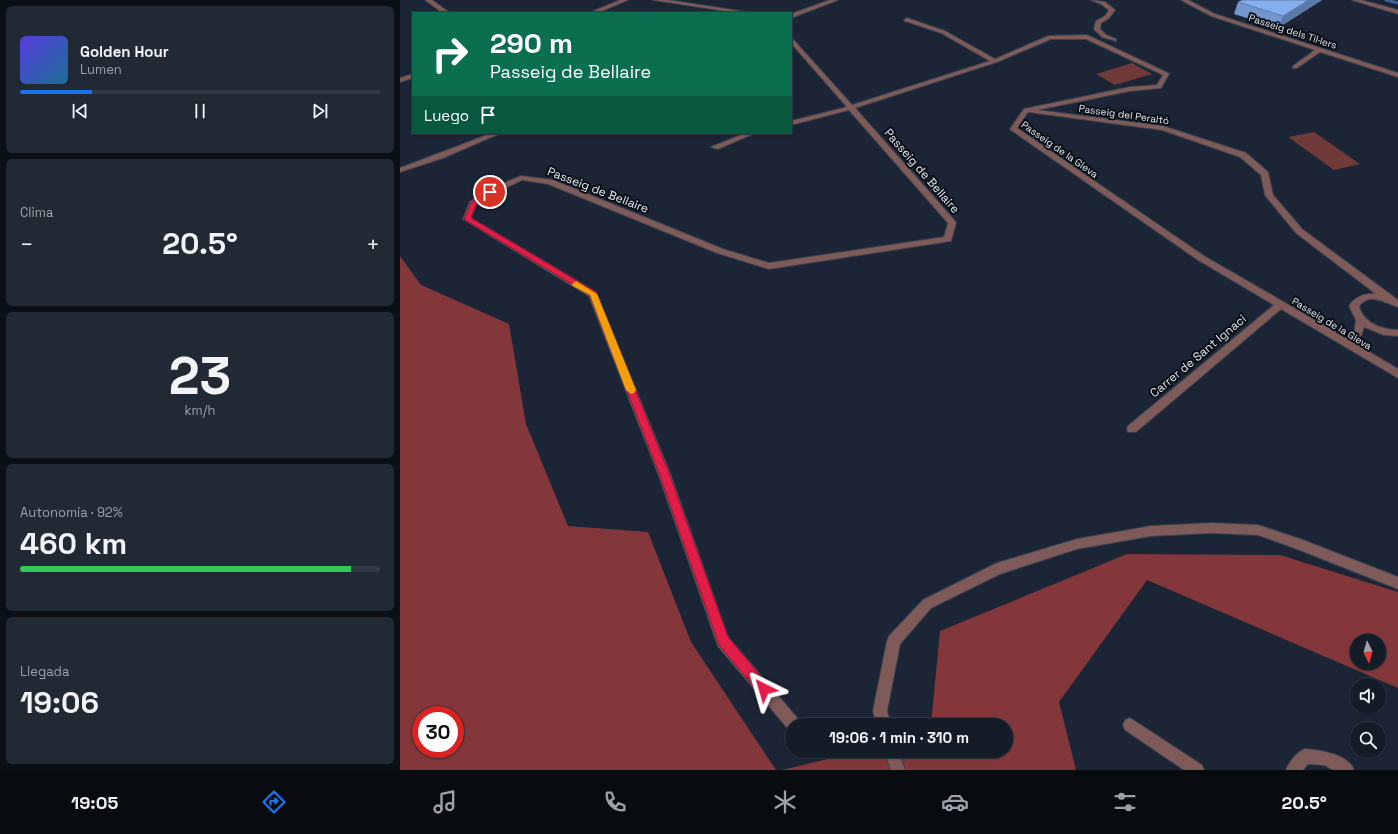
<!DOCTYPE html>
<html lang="es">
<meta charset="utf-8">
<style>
:root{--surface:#141c28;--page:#212934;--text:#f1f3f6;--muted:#9da1a8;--line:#333a45;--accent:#1a73e8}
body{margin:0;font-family:"Space Grotesk",sans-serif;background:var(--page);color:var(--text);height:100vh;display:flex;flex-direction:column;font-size:15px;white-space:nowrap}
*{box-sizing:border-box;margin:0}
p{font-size:13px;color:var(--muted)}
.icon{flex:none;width:22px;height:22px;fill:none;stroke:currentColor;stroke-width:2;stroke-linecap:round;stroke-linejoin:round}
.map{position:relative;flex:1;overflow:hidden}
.sheet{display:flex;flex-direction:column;gap:6px;padding:6px;background:#0b0f16;width:400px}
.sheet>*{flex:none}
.top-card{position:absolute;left:12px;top:12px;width:380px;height:122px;border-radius:0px;box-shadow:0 1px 3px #0004,0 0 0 1px var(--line);background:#0b6e4f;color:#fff;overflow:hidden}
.needle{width:26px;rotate:175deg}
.tools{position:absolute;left:950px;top:634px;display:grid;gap:8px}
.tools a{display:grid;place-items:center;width:36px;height:36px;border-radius:50%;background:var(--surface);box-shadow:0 1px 3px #0004,0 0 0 1px var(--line);font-size:20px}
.speed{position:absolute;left:12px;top:706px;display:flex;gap:8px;font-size:20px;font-weight:700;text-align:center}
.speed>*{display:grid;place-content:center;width:52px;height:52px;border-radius:50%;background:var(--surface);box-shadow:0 1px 3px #0004,0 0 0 1px var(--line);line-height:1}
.speed .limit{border:6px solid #d22;background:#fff;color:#111}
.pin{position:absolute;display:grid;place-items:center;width:34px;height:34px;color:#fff;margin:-17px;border:2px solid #fff;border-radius:50%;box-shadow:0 1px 4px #0007}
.me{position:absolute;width:44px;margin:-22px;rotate:320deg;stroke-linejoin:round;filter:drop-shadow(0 0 3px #0008)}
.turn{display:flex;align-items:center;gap:14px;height:84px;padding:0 12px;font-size:18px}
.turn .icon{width:52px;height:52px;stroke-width:2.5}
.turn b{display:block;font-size:28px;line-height:34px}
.then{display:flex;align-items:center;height:38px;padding:0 12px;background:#0003;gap:8px;font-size:15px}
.big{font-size:30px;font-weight:800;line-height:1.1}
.sheet .card{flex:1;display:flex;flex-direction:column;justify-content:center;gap:6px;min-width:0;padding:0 14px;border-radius:6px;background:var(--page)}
.sheet .dial{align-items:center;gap:0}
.dial b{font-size:52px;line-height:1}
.song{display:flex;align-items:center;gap:12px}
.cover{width:48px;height:48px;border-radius:6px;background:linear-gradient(135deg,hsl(250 70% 55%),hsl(200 70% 35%))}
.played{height:4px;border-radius:2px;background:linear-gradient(90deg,var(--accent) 20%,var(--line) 20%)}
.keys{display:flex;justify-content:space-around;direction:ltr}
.heat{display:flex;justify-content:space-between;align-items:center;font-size:22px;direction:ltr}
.charge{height:6px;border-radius:3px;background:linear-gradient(90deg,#34c759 92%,var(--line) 0)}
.trip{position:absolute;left:385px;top:718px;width:228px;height:40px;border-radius:20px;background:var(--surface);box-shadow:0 1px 3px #0004,0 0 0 1px var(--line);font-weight:800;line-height:40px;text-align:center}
.tabs{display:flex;height:64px;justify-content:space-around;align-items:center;background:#080b10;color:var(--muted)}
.tabs .icon{width:28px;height:28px}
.tabs .selected{color:var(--accent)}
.tabs b{font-size:18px;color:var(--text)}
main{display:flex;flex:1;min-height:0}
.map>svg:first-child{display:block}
.green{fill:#70393a}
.forest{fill:#83373a;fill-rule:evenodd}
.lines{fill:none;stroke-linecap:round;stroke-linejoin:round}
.stream{stroke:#3c619d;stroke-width:3}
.minor-casing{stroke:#374150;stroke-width:2}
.tertiary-casing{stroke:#374150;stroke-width:2}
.minor{fill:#7e5a59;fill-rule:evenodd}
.tertiary{fill:#7e5a59;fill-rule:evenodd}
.wall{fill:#7296ce}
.shaded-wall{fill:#5c7aa7}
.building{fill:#84aeef;stroke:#5c7aa7}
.route{fill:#e11d48;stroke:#92132f}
.slow{fill:#f59e0b}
.labels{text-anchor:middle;stroke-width:4;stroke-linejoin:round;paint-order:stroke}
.far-street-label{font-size:10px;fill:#e3eaf5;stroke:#0a0e15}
.street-label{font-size:12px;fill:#e3eaf5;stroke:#0a0e15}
</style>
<main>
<section class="sheet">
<div class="card">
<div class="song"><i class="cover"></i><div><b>Golden Hour</b><p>Lumen</p></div></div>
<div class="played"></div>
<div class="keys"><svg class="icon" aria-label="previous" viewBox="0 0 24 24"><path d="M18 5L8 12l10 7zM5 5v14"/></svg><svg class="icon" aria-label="pause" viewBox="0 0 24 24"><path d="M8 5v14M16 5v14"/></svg><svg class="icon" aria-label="next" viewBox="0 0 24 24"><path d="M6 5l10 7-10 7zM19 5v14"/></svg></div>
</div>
<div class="card"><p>Clima</p>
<div class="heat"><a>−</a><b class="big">20.5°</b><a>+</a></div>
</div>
<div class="card dial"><b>23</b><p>km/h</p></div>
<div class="card"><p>Autonomía · 92%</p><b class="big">460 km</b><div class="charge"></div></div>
<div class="card"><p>Llegada</p><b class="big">19:06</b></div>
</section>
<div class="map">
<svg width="998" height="770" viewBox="0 0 998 770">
<rect width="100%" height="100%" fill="#1b2535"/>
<g class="green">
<path d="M732 63 752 74 715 85 696 74Z"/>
<path d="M914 132 960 164 934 170 888 137Z"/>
</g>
<g class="forest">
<path d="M0 256 21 285 109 324 126 424 168 526 248 532 291 642 376 770H0ZM21 715H55V749H21Z"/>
<path d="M727 554 880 555 998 592V688L747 580 659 702 676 770H382L461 751H606V725H531L540 631ZM957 641H979V663H957Z"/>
</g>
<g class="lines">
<path class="stream" d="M986 0 998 3"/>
<defs>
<g id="minor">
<path d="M25 0H32L50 13H43Z"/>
<path d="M220 0H228L197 13H189Z"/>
<path d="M253 0H268L353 13H338Z"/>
<path d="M430 0H438L391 18V14Z"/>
<path d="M691 0 705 2 715 10 709 18 701 23 700 29 706 35 716 39V41L702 37 694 29 696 21 705 16 709 10 701 4Z"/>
<path d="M781 0H788L815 14 998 73V77L920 52 897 68H893V66L915 50 811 16Z"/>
<path d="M952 0H961L998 10V14Z"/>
<path d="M507 18 545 31 595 59 648 36 687 35 768 73 769 74 761 88 730 91 637 110 763 126 846 153 868 172 873 195 902 229 998 300V307C985 303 970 292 959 306 964 324 981 329 998 330V336L984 335 964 327 961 336 953 342 998 369V378L881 309 736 432H728L727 429 728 426 874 305 798 260 611 130 610 129 624 109 730 87 757 85 763 75 686 39H651L597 62 455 108 555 221 556 223 551 241 369 269 317 253 148 184 122 180 93 194 76 205 71 218 196 292 271 476 328 637 399 720 401 725H392V731L389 730 318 646 259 476 189 296 63 219 70 202 87 190 121 176 153 180 323 249 369 263 544 237 548 223 449 110 391 125V121L447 107 391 43V37L452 105 590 61 541 33 505 21 504 20ZM628 112 762 130 840 157 861 175 865 195 896 233 976 294C965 293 956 296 949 306L956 320 954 333 946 338 804 256 617 128Z"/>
<path d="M13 74V78L0 82V78Z"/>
<path d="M92 133H101L43 158 0 172V168Z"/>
<path d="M346 133H355L318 149 311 147Z"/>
<path d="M730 718 802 765 804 770H784L725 730 723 725 725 720Z"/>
<path d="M905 749C920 750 948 754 954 770H933L924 765 908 764 903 770H886C889 762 897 752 905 749Z"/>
</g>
<g id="tertiary">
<path d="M811 523 858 525 903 540 998 577V589L897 549 858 535 811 533 751 536 677 549 600 574 531 608 500 644 487 711 491 725H477L473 711 487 641 489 636 523 600 597 563 677 539 751 526Z"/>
<path d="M484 751H498L505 770H491Z"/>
</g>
</defs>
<use href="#minor" class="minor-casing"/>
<use href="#tertiary" class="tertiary-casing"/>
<use href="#minor" class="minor"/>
<use href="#tertiary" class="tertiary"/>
</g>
<path class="wall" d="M922 0 878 28 834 14 838 2Z"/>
<path class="shaded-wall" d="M909 0H922L878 28 883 16Z"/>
<path class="building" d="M843 0H909L883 16 838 2Z"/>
<path class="route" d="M87 190 93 192 76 205 71 218 196 292 270 476 328 637 368 685 370 689 368 693 364 695 359 693 319 645 260 476 190 295 65 220 64 219 71 203Z"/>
<path class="slow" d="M176 281 197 294 236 390 234 393 231 394 226 390 190 295 173 286 172 284Z"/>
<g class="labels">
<g class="far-street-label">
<text transform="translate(893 31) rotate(18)" y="4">Passeig dels Til·lers</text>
<text transform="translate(724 114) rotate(8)" y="4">Passeig del Peraltó</text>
<text transform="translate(660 149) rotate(35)" y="4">Passeig de la Gleva</text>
<text transform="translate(932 323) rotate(31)" y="4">Passeig de la Gleva</text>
</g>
<g class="street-label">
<text transform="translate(522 171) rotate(49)" y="4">Passeig de Bellaire</text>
<text transform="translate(198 190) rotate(21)" y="4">Passeig de Bellaire</text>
<text transform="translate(798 356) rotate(-40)" y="4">Carrer de Sant Ignaci</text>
</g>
</g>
</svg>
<div class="tools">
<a><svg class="needle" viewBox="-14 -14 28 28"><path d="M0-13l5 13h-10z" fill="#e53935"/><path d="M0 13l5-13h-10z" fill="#9da1a8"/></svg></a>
<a><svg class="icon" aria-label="sound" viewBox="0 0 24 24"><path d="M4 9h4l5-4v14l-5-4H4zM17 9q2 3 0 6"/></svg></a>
<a><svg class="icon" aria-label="search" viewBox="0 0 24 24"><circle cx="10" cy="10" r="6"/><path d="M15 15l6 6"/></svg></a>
</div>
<div class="speed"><div class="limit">30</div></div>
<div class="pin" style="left:90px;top:192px;background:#d93025"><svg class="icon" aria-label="arrive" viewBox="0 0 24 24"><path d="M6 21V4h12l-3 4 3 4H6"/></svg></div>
<svg class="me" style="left:364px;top:689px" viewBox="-20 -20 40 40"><path d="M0-17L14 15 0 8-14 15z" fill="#e11d48" stroke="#fff" stroke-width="4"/></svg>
<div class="trip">19:06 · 1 min · 310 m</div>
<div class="top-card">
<div class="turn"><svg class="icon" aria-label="right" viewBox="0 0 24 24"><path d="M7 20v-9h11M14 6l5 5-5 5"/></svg><div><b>290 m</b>Passeig de Bellaire</div></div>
<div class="then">Luego<svg class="icon" aria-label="arrive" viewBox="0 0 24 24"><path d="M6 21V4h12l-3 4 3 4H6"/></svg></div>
</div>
</div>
</main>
<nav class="tabs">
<b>19:05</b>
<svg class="icon selected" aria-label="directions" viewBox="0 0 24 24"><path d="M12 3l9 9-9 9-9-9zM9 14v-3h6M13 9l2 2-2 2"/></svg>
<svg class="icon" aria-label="music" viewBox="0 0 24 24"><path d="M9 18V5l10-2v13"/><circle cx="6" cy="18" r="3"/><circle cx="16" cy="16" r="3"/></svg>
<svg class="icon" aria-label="phone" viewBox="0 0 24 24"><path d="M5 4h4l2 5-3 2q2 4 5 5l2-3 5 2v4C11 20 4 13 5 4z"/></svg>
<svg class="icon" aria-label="climate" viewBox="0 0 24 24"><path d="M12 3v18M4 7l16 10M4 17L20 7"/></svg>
<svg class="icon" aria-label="car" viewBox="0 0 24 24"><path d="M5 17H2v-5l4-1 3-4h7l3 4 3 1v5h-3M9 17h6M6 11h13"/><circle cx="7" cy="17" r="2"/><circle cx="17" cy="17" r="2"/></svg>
<svg class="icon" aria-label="filters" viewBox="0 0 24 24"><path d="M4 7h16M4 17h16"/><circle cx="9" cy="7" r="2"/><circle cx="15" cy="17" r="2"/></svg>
<b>20.5°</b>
</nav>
